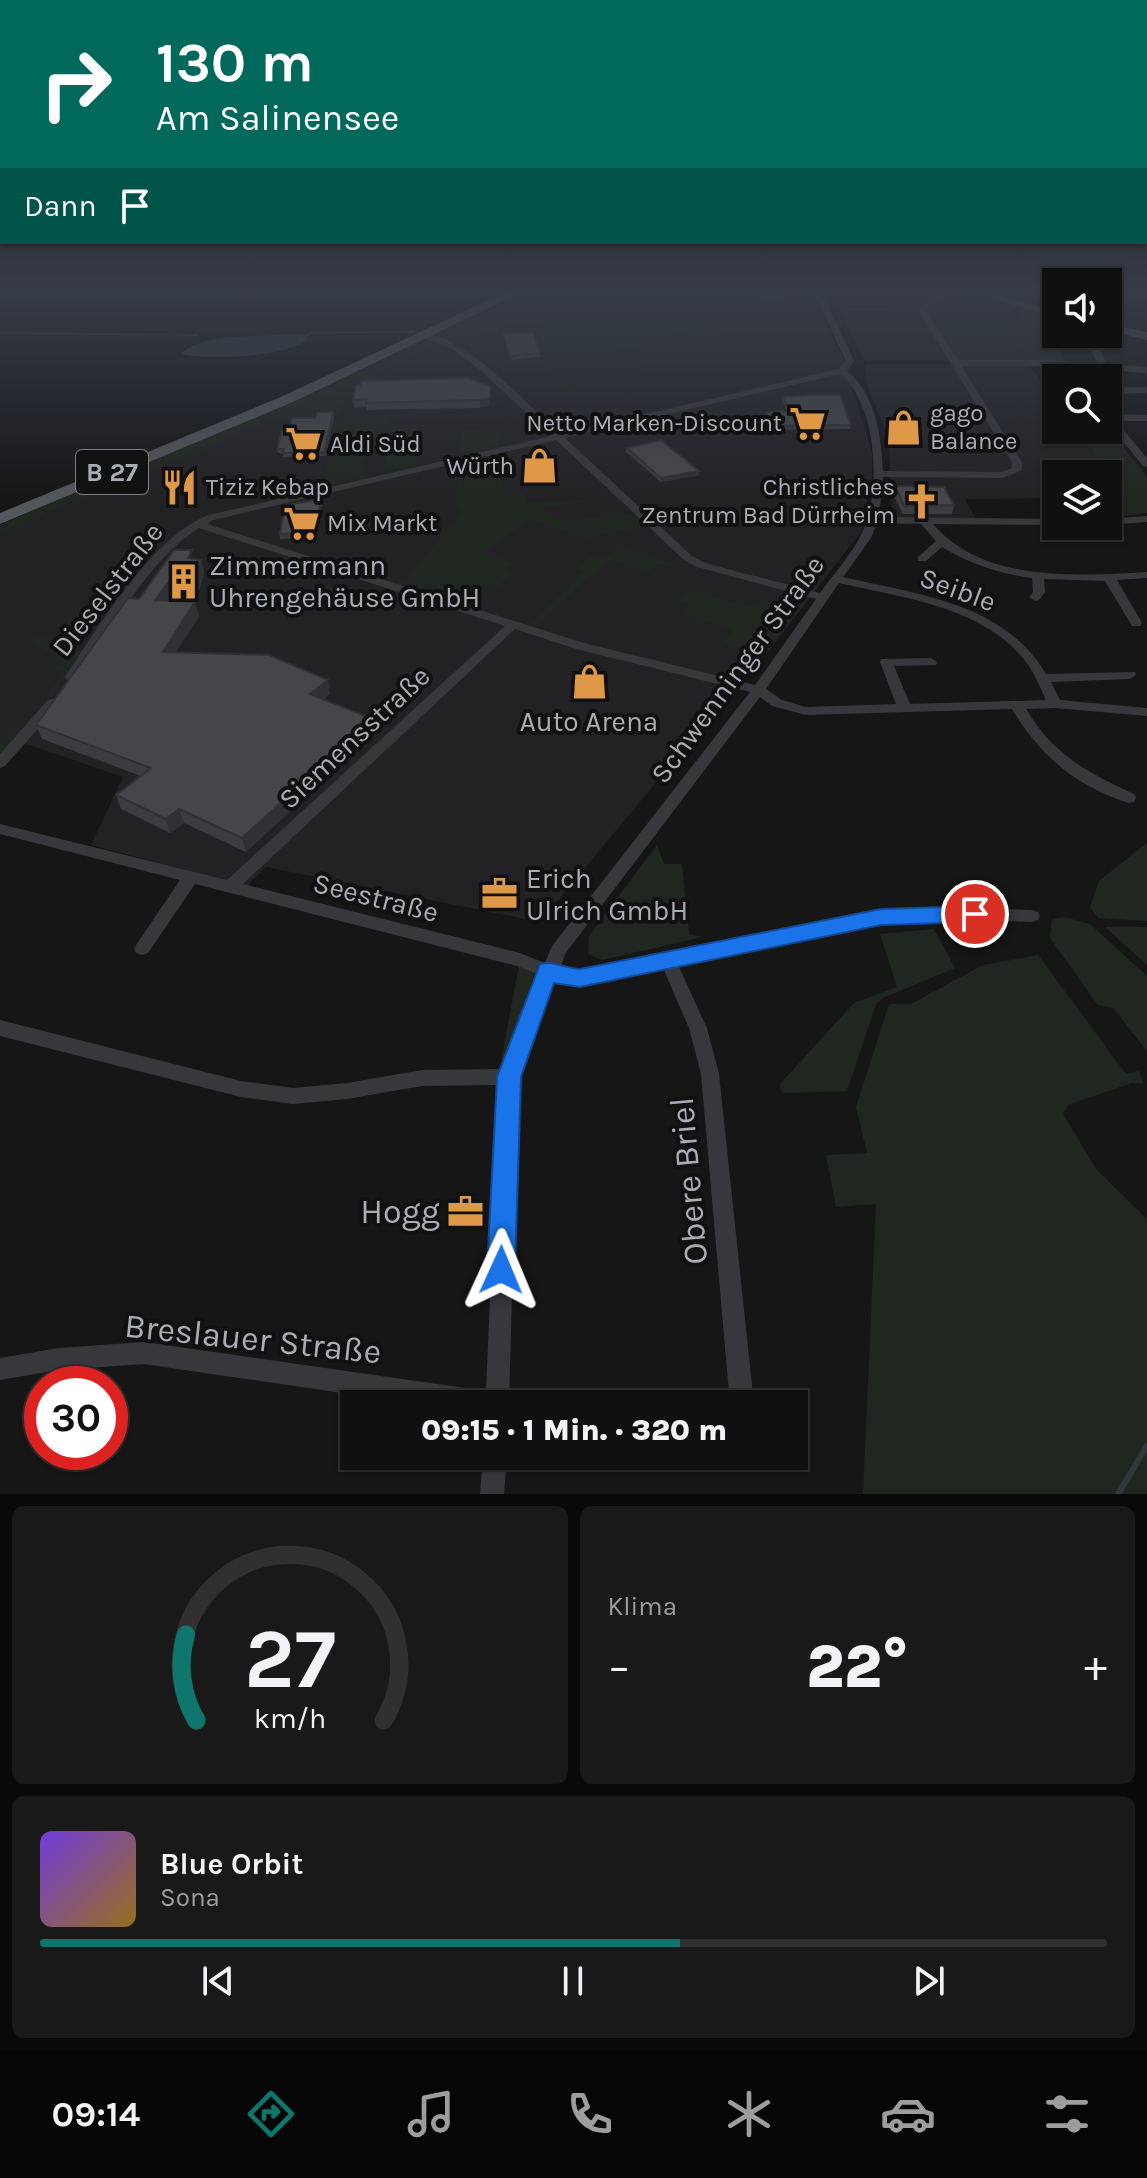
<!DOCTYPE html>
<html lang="de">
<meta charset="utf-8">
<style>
:root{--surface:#101011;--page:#19191a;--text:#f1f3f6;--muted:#9c9d9f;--line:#303031;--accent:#0f766e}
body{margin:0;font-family:Karla,sans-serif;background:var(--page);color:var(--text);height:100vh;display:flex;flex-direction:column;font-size:30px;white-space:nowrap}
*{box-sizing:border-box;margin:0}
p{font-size:26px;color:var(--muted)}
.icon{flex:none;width:44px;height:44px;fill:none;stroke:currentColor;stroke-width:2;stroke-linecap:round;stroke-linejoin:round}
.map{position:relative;height:1494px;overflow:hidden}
.panel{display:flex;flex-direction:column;gap:12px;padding:12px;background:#090909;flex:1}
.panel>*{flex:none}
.guide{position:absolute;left:0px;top:0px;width:1148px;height:244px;box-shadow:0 2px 6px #0004,0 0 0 2px var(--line);background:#00695c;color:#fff;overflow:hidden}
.buttons{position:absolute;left:1042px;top:268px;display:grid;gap:16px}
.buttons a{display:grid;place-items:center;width:80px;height:80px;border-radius:0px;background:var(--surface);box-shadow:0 2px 6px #0004,0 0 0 2px var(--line);font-size:40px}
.speed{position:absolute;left:24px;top:1366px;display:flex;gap:16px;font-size:40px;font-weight:700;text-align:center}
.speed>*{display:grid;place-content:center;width:104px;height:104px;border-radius:50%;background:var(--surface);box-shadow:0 2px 6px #0004,0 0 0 2px var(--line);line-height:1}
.speed .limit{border:12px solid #d22;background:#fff;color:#111}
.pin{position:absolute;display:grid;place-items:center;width:68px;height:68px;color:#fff;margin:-34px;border:4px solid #fff;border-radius:50%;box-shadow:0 2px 8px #0007}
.me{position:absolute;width:88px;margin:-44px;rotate:1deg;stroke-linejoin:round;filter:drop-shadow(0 0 6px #0008)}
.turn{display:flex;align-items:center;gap:28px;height:168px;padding:0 24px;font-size:36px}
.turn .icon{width:104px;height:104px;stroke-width:2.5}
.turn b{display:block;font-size:56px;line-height:68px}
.then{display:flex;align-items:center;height:76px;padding:0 24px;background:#0003;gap:16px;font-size:30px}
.big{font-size:60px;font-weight:800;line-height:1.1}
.panel .widget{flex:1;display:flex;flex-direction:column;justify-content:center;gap:12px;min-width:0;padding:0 28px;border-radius:12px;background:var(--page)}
.panel .dial{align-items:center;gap:0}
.dial svg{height:208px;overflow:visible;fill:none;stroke:var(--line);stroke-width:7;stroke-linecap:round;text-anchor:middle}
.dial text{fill:var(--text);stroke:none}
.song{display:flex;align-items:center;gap:24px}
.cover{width:96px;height:96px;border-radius:12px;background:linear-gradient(135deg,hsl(260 70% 55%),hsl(40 70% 35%))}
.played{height:8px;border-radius:4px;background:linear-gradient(90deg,var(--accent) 60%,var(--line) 60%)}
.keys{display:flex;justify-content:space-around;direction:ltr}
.heat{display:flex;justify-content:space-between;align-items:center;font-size:44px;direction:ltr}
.panel .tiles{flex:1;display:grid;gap:12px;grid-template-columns:1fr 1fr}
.widget:last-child{grid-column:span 2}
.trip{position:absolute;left:340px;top:1390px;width:468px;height:80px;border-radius:0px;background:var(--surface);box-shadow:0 2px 6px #0004,0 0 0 2px var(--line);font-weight:800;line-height:80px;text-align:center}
.tabs{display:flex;height:128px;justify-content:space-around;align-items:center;background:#060607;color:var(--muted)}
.tabs .icon{width:56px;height:56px}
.tabs .active{color:var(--accent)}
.tabs b{font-size:36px;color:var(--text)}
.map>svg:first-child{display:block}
.built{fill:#222224}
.green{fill:#202720}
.water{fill:#2f383c}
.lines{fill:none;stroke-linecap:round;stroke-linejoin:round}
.stream-far1{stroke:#2f383c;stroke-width:2}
.stream{stroke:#2f383c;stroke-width:6}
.street{fill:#37383c;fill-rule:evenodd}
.secondary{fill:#45484b;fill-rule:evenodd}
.primary{fill:#53565a;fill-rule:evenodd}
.wall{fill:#3b3c40}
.shaded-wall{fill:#303134}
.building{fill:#45464a;stroke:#303134;stroke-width:2}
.route{fill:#1a73e8;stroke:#114b97;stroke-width:2}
.labels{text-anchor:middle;stroke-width:8;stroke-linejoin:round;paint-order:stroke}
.far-poi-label{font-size:24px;fill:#a9aeb6;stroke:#111112;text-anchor:start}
.shield{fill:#111112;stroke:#7b7f85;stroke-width:2}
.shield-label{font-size:26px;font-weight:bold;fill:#a9aeb6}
.poi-label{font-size:28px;fill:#a9aeb6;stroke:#111112;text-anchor:start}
.street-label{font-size:28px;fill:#a9aeb6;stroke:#111112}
.near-street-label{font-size:34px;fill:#a9aeb6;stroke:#111112}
.near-poi-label{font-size:34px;fill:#a9aeb6;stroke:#111112;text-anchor:end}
</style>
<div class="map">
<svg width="1147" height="1494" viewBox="0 0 1147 1494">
<rect width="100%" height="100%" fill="#161617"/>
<g class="built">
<path d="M529 291H810L843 358 872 453V479L861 532 749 676 693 738 540 922 266 867 247 886 91 845 123 777 23 743 0 764V531Z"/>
<path d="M830 291H957L1014 306 1026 361H865Z"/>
<path d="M865 365H1029L1056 400V430H1079L1108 474H1056V498L965 499 977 521 892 520 889 438 868 388Z"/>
</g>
<g class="green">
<path d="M734 299H742L748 311H818L704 318 715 330 662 336 666 341 620 349 645 371 640 372 644 377 624 380 628 393 613 380 569 384 572 393 556 395 531 331 462 336 464 340 482 349 485 356 501 360 485 363 473 350 445 334 451 330 738 312Z"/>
<path d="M1018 307 1056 316 1053 325 1065 362 1026 361 1021 340 964 341 960 336 943 339 931 320H1015L1020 337Z"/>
<path d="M435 345 393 363 390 368 373 369 369 379C347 380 347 395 341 416L262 420 260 425 238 429 235 436 143 473 137 487 113 485 0 532V525C140 464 282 409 421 347Z"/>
<path d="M391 413 390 428H419L417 465 384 472 389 433H368L363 477 323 487 333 421Z"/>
<path d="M1108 428 1147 477V513L1108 518V474L1079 430Z"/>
<path d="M499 429 500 446 460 456 462 430Z"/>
<path d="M500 455 502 491 525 492 527 503 599 500 531 509 562 521 634 513 648 525 588 538 530 519 485 553 513 563 506 569 514 573 499 585 515 592 491 584 464 604 401 584 464 511 455 504 459 464Z"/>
<path d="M160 536 165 538 164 544 121 598 91 628H74L76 618 86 619 112 605 108 602 123 593 153 553 144 545Z"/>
<path d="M618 547 685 568 657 564 648 572 614 560 608 561 533 627 529 625 585 572 578 569 591 556 603 560Z"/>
<path d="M689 590 754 607 757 603H789L792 599 806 603 747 675 730 669 744 651 723 643 733 630 682 614 689 604 680 601Z"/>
<path d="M37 637 78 646 82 651 40 711 0 756V746L10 740 6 736 11 731 20 732 65 671 57 669 63 662 31 642 24 644Z"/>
<path d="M1147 843V921L1098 918 1090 907 1099 881Z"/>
<path d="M657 845 664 864H682L689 934 703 937 602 960 588 954 589 936Z"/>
<path d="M1064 917 1090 924 1147 976V1051L1113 1008 1098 1005 1050 938 1052 920Z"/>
<path d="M1105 927H1147V965Z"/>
<path d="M934 929 955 968 883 998 876 1004 847 1091 782 1093 780 1084 854 1003 897 987 880 934Z"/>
<path d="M1038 955 1126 1074 1139 1071 1144 1084 1132 1083 1068 1105 1063 1114 1096 1169 1147 1219V1494H863L876 1204 836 1207 826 1155 867 1153 856 1107 889 1004H911L983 965Z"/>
<path d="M519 966 535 972 505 1059 501 1061Z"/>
</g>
<path class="water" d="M282 334H303L309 338C290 358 207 360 180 354 208 331 249 339 282 334Z"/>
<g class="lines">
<g class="stream-far1">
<path d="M845 309H894"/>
<path d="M0 333 197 335"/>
<path d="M302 339 311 333 414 332"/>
</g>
<path class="stream" d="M1118 1494 1147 1446"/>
<g class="street">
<path d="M813 291H821L854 361 847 371C876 394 881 436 883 471L1002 472 1012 468V462L917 309 949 291H959L925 310 958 360H1054L1098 364 1086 339 1090 337 1094 339 1107 364 1147 367V373L1054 366H961L1022 462V470L1003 478 883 477 879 517 1056 519V525L933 524C984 583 1076 576 1147 572V578L1117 580 1142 623 1140 626H1132L1105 581 1044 579 1045 592 1039 600 1035 601 1029 597 1033 592 1032 578C1000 574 970 564 942 547L926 561H918V557L936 541 921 524 877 523 871 538 843 577C916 594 1005 603 1046 674L1135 672 1136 675 1130 679 1051 682 1060 700 1147 708V716L1055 708 1026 709C1054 755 1086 772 1134 794L1136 798 1134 802 1129 803C1077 787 1040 756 1012 709L806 715 772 706 760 697 565 954 560 969 580 971 881 911 950 907 1032 910 1038 912 1040 916 1038 920 1032 922 950 919 881 923 678 965 707 1028 719 1074 754 1404H730L701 1074 689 1028 663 968C633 974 583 992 555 981L518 1077 509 1404H417L144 1364 59 1370 0 1380V1358L59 1348 144 1342 486 1391 499 1085 422 1086 347 1099 293 1104 241 1097 0 1036V1020L241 1081 293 1088 347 1083 422 1070 503 1069 540 975 517 966 195 884 148 953 142 955 136 953 134 948 180 880 0 834V824L227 880 505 626 199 528C150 558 108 633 77 680H67L65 677C98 628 153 535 209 515L551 436 479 369 452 349 423 338V334C465 335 528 405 560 434L839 369 846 361ZM840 374C879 406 882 496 860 537 849 557 833 575 820 593L705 563 692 556 565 438ZM556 440 684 560 697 567 816 599 755 685 584 643 207 524 213 520ZM839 583C900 597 979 606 1022 657 1033 669 1039 685 1046 700L910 704 894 666 936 665 937 662 931 658 881 659 880 662 896 704 806 707 782 700 766 689ZM515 629 576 649 750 692 552 946 545 963 520 953 243 884Z"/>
<path d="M1147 387V393L1108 394V388Z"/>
<path d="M1108 414 1147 415V421H1116L1147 458V467L1143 466 1108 423Z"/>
<path d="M1147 516V522L1108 525V519Z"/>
<path d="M53 699 58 700 60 703 58 706 5 766 0 768V754L48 700Z"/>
<path d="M483 1456H507L504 1494H480Z"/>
</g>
<g class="secondary">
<path d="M964 291H983L1056 311V317Z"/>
<path d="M1108 324 1147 332V340L1108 330Z"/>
</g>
<path class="primary" d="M508 291H524L293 402 0 524V513L283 396Z"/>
</g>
<g class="wall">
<path d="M757 291H783L785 295 784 300H761Z"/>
<path d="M503 334 540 353V357L511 360Z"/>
<path d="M468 378 490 405 480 408 367 410V407L354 408 353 400Z"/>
<path d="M783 397 851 425 850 429 770 430 765 415 766 412 787 411 782 401Z"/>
<path d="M333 412 334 416 326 456 283 457V453H278L277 449 289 431 315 418Z"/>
<path d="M627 448 699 475 661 482 626 452Z"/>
<path d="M895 486 954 505 952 514H903L893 494Z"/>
<path d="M322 503 316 537 280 539V534Z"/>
<path d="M194 559 201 560 204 573 199 590 177 588 168 601 195 602 199 616 175 652 330 694 324 699 375 733 246 852 184 823 170 833 121 809 116 795 141 776 42 739 36 725 139 599Z"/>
</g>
<g class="shaded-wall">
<path d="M490 394V405L480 408V400Z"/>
<path d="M333 412 334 416 326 456 325 452Z"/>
<path d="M699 471V475L661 482V478Z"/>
<path d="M321 499 322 503 316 537V533Z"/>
<path d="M201 560 204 573 199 590 195 577Z"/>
<path d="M174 575 177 588 158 613 155 600Z"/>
<path d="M195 602 199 616 167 666 163 652Z"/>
<path d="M328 680 330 694 313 707 310 694Z"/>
<path d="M373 719 375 733 246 852 242 838Z"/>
<path d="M179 809 184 823 170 833 166 819Z"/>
</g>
<g class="building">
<path d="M760 291H783L785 295H761Z"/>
<path d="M533 332 540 353 510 356 503 334Z"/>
<path d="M468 378 490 386V398L480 400 366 403 367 399 353 400 356 385H360L361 381Z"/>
<path d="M812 395H840L851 425 771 426 766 412 789 411 783 397Z"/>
<path d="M317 412H333L325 452 282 453 284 449H277L282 431H289L292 418H315Z"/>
<path d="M661 440 699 471 661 478 627 448Z"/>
<path d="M895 486 944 487 954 505 904 506Z"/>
<path d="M321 499 316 533 280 534 285 505Z"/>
<path d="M174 550H192L188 558 201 560 195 577 174 575 155 600 195 602 163 652 269 655 328 680 310 694 373 719 242 838 179 809 166 819 116 795 151 768 36 725 128 598 139 599Z"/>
</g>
<linearGradient id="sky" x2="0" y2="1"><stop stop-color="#0c0c0d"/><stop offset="0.58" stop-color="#363c47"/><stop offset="1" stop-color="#363c47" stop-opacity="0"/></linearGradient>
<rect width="1147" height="500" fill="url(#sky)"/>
<path class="route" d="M975 906 985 914 975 922 881 925 580 987 554 983 521 1077 515 1270 511 1280 501 1284 491 1280 487 1270 497 1077 540 964C553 960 566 969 580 969L881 909Z"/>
<defs>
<symbol id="supermarket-bare" viewBox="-9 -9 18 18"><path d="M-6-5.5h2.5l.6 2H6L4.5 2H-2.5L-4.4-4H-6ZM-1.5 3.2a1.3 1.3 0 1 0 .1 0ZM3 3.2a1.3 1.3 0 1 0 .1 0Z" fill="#de9847" stroke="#111112" stroke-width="2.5" paint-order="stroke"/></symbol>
<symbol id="shop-bare" viewBox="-9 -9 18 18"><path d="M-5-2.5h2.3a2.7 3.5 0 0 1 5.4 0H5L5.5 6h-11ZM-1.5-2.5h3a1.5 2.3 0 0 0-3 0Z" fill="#de9847" stroke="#111112" stroke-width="2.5" paint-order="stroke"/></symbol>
<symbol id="restaurant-bare" viewBox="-9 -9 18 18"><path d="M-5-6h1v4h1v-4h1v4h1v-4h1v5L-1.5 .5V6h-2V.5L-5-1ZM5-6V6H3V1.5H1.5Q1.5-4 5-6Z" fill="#de9847" stroke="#111112" stroke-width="2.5" paint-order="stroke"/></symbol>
<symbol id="church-bare" viewBox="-9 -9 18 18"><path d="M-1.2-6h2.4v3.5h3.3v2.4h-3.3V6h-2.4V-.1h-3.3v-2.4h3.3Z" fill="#de9847" stroke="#111112" stroke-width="2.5" paint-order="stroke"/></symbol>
<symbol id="building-bare" viewBox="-9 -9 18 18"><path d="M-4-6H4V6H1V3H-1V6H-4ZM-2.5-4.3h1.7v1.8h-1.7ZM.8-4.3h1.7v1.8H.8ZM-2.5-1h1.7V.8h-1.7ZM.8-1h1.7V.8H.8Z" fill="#de9847" stroke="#111112" stroke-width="2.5" paint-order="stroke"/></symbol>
<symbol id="office-bare" viewBox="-9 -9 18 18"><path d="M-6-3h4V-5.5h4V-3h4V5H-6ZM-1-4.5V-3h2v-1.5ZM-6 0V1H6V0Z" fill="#de9847" stroke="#111112" stroke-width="2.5" paint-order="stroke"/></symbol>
</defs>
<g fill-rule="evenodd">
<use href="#supermarket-bare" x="782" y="398" width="51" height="51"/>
<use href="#shop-bare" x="878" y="402" width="51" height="51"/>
<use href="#supermarket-bare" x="278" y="418" width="51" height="51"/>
<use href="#shop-bare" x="514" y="440" width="51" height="51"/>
<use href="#restaurant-bare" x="154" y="462" width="51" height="51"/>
<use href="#church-bare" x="896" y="476" width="51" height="51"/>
<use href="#supermarket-bare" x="276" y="498" width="51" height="51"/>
<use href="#building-bare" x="158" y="556" width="51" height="51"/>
<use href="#shop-bare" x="564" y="656" width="51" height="51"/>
<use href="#office-bare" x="474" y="868" width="51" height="51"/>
<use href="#office-bare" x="440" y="1186" width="51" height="51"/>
</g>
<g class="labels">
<g class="far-poi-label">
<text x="930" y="421">gago<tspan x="930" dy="28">Balance</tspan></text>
<text x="782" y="431" text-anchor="end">Netto Marken-Discount</text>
<text x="330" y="452">Aldi Süd</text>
<text x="514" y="474" text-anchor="end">Würth</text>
<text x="206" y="495">Tiziz Kebap</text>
<text x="895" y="495" text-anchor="end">Christliches<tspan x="895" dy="28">Zentrum Bad Dürrheim</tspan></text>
<text x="327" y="531">Mix Markt</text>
</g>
<rect class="shield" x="76" y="450" width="72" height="44" rx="6"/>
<g class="shield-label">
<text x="112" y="481">B 27</text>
</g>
<g class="poi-label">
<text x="209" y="575">Zimmermann<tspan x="209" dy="32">Uhrengehäuse GmbH</tspan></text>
<text x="589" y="731" text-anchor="middle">Auto Arena</text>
<text x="526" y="888">Erich<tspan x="526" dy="32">Ulrich GmbH</tspan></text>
</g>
<g class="street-label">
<text transform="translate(107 589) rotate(-52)" y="10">Dieselstraße</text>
<text transform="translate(958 589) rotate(20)" y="10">Seible</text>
<text transform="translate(737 669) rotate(-54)" y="10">Schwenninger Straße</text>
<text transform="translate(354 737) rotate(-43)" y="10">Siemensstraße</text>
<text transform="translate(376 897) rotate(14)" y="10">Seestraße</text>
</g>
<g class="near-street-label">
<text transform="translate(688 1181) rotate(-95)" y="12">Obere Briel</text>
<text transform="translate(253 1338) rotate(6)" y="12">Breslauer Straße</text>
</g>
<g class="near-poi-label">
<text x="440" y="1223">Hogg</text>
</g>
</g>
</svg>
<div class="buttons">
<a><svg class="icon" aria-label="sound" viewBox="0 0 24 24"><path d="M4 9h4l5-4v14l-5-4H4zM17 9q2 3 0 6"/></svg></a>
<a><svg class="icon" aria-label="search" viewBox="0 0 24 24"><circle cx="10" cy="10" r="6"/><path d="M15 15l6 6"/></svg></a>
<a><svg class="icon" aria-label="layers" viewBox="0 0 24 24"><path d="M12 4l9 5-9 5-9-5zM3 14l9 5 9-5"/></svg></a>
</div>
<div class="speed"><div class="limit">30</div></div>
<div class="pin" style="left:975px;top:914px;background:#d93025"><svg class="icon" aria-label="arrive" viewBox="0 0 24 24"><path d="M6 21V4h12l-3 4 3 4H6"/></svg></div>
<svg class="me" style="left:501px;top:1270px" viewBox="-20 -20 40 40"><path d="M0-17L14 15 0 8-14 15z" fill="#1a73e8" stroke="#fff" stroke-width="4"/></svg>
<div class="trip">09:15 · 1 Min. · 320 m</div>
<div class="guide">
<div class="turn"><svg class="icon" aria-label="right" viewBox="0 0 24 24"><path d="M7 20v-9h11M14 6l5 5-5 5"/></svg><div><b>130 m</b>Am Salinensee</div></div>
<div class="then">Dann<svg class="icon" aria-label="arrive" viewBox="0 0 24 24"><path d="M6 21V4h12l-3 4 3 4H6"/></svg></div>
</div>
</div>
<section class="panel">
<div class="tiles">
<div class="widget dial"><svg viewBox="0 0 100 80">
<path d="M14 69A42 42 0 1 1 86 69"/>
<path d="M14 69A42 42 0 0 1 10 36" stroke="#0f766e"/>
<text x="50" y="56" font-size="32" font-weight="700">27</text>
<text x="50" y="72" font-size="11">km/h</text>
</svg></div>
<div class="widget"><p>Klima</p>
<div class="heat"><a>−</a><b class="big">22°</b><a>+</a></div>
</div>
<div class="widget">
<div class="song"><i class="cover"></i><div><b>Blue Orbit</b><p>Sona</p></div></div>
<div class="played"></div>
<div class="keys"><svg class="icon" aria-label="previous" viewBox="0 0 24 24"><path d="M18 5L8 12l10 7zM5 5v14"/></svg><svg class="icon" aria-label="pause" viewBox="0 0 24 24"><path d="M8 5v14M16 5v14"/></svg><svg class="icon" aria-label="next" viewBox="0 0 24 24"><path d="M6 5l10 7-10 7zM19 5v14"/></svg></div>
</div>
</div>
</section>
<nav class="tabs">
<b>09:14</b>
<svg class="icon active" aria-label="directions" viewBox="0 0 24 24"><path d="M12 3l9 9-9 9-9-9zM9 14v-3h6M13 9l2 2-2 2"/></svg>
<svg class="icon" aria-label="music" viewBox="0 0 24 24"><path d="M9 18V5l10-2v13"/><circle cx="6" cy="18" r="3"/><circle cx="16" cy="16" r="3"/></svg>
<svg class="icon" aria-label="phone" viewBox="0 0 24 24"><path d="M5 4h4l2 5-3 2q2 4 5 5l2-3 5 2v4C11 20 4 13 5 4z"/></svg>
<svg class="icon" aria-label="climate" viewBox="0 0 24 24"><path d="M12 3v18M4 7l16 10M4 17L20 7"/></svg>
<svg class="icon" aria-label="car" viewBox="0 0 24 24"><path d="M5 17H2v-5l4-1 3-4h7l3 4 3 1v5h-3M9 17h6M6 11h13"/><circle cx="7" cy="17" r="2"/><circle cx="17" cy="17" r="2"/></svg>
<svg class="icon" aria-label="filters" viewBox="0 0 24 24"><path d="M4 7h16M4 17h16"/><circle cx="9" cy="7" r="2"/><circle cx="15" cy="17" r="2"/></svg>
</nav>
